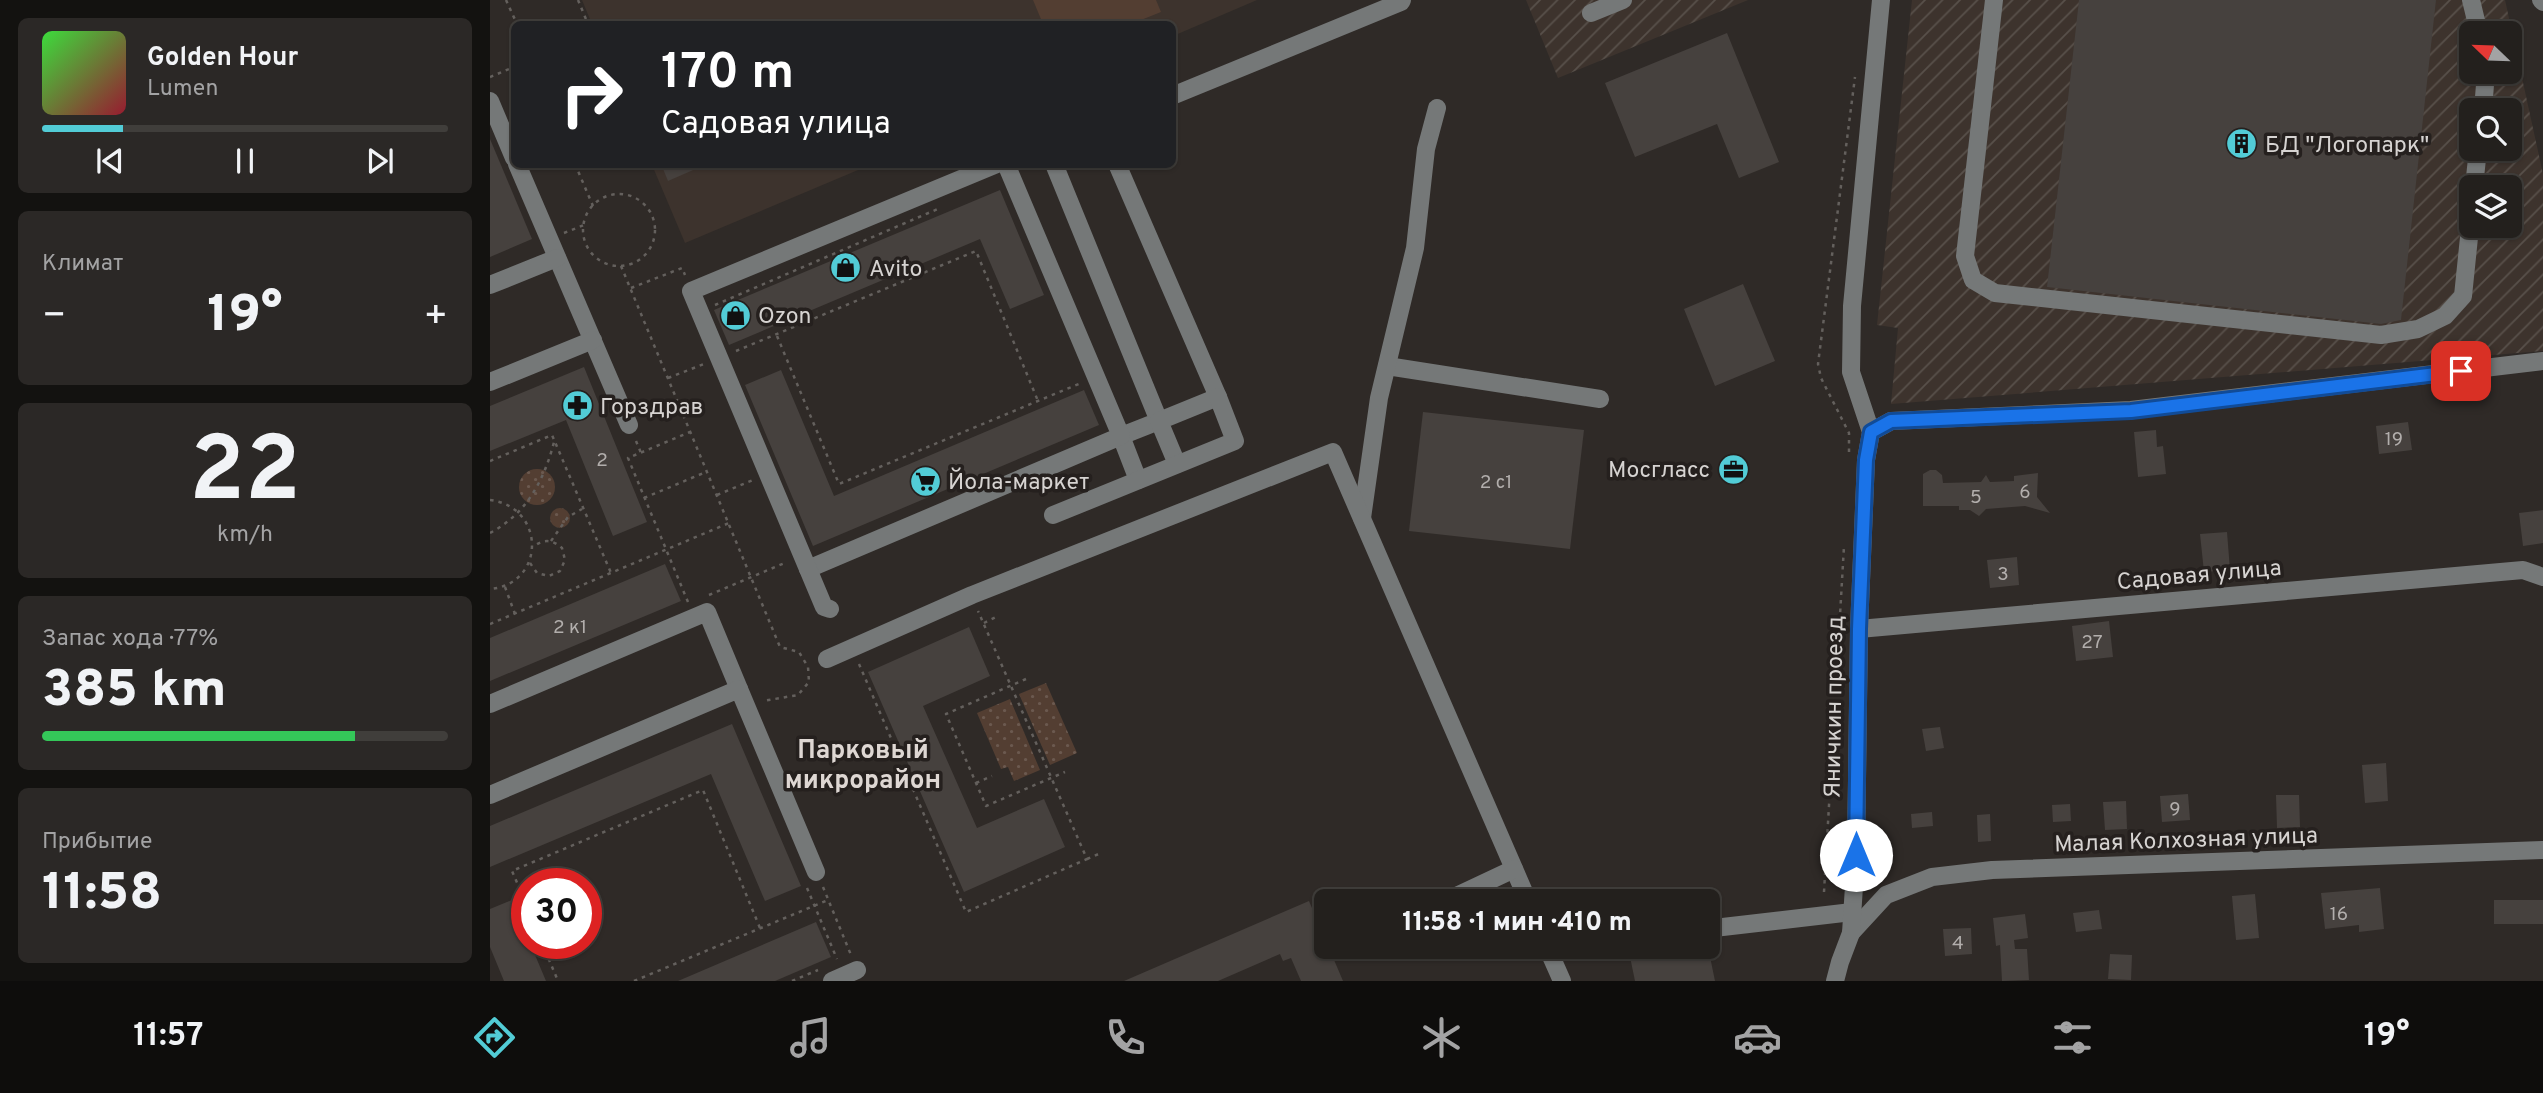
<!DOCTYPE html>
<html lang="ru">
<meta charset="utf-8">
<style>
:root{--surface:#23201d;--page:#2b2826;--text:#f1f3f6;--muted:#a3a3a4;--line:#403e3b;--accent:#52ccd6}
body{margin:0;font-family:Overpass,sans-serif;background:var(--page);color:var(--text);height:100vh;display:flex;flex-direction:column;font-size:26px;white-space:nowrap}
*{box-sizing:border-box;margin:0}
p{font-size:23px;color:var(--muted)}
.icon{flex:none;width:38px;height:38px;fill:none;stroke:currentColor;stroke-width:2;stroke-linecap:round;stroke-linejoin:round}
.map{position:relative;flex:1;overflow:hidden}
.sheet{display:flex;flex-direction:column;gap:18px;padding:18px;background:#131210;width:490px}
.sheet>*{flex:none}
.top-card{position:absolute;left:21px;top:21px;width:665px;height:147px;border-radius:10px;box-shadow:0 2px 5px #0004,0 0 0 2px var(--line);background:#202124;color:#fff;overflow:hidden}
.needle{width:46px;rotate:293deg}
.fabs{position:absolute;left:1969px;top:21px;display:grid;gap:14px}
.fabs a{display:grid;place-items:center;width:63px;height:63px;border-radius:10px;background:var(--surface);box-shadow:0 2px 5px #0004,0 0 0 2px var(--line);font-size:35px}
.speed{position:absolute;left:21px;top:868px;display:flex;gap:14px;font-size:35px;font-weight:700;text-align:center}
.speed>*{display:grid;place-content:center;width:91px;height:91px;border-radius:50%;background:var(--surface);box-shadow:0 2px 5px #0004,0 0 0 2px var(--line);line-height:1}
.speed .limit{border:10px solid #d22;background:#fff;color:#111}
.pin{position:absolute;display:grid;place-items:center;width:60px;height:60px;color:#fff;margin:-30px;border-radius:14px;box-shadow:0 4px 10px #0006}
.me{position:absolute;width:77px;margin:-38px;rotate:0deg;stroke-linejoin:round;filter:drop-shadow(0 0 5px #0008)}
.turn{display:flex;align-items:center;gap:24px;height:147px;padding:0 35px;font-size:32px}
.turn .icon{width:91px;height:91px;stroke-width:2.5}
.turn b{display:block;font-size:49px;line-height:60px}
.big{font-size:52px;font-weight:800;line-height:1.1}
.sheet .tile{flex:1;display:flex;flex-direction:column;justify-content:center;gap:10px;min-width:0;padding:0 24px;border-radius:10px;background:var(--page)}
.sheet .dial{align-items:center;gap:0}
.dial b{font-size:91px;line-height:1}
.song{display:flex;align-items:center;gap:21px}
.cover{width:84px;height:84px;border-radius:10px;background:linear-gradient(135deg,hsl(120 70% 55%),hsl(350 70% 35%))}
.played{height:7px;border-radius:4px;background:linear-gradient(90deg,var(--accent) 20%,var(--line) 20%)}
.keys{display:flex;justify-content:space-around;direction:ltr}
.heat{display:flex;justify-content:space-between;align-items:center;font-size:38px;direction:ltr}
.charge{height:10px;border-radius:5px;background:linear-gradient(90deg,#34c759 77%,var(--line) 0)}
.trip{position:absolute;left:824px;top:889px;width:406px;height:70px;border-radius:10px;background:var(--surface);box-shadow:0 2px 5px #0004,0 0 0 2px var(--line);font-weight:800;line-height:70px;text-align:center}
.dock{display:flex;height:112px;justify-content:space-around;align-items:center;background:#0e0d0c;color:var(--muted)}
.dock .icon{width:49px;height:49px}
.dock .selected{color:var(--accent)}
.dock b{font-size:32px;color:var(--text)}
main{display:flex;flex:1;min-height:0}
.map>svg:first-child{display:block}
.built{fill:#3d332d}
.industrial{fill:url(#industrial-furrows);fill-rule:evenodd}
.green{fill:#533e32}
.park{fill:url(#park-dots)}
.building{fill:#46413e}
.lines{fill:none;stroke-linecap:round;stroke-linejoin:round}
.path{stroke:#64605d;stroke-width:2.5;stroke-dasharray:3.5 5;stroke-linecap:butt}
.minor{stroke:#757878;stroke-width:18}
.route-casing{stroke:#114b97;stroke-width:18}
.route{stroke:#1a73e8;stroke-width:12}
.labels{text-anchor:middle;stroke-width:7;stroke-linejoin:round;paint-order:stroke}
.number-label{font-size:19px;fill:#b2aeac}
.poi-label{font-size:23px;fill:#d6d3d1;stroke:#25201e;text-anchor:start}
.street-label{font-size:23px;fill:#d6d3d1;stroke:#25201e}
.quarter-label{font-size:26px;font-weight:bold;fill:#ded7d3;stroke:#25201e}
</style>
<main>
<section class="sheet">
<div class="tile">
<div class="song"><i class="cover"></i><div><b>Golden Hour</b><p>Lumen</p></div></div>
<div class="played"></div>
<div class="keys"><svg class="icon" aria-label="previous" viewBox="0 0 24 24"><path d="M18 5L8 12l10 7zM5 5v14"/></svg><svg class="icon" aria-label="pause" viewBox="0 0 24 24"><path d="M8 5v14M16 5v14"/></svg><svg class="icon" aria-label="next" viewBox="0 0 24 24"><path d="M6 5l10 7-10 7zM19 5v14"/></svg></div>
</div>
<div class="tile"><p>Климат</p>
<div class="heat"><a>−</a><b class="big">19°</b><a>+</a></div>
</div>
<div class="tile dial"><b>22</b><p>km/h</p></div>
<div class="tile"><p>Запас хода · 77%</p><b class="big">385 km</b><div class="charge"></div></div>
<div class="tile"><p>Прибытие</p><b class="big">11:58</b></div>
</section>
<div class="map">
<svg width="2053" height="981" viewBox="0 0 2053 981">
<defs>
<pattern id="industrial-furrows" width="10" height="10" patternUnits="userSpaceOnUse" patternTransform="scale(1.75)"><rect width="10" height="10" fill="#3d332d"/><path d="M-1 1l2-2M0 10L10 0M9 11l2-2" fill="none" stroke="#58504a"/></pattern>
<pattern id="park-dots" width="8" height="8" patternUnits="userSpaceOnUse" patternTransform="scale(1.75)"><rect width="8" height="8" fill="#533e32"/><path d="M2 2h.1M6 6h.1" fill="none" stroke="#6b594f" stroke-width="1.8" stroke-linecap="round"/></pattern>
</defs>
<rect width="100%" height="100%" fill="#2f2a27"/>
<g class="built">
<path d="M92 0H767L683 36 682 24H102Z"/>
<path d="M162 165H380L195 243Z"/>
</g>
<g class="industrial">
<path d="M1036 0H1258L1068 78Z"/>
<path d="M1422 0H2015L2053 174V351L1401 404 1408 328 1387 325ZM1981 33H2020V72H1981ZM1981 110H2020V149H1981ZM1981 187H2020V226H1981Z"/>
</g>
<path class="green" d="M543 0H666L671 12 641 24H553Z"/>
<g class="park">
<circle cx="47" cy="487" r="18"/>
<circle cx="70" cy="518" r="10"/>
<path d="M556 683 587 753 560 765 529 694Z"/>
<path d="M520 699 550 770 524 781 518 767 511 769 487 713Z"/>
</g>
<g class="building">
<path d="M1589 0H1946L1911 320 1891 324 1557 287Z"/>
<path d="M1237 33 1289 162 1249 178 1227 124 1145 157 1115 83Z"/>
<path d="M0 139 42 239 0 257Z"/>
<path d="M171 164H217L178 181Z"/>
<path d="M510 190 554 295 520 309 490 239 239 345 224 310Z"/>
<path d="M1253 284 1285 361 1225 386 1194 309Z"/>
<path d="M94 367 157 522 123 536 76 420 0 451V406Z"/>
<path d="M291 370 344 496 594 390 609 425 323 546 255 385Z"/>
<path d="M933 412 1094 430 1080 549 919 531Z"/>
<path d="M1918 422 1922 450 1889 454 1886 426Z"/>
<path d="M1666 430 1667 447 1673 446 1676 474 1648 477 1644 432Z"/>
<path d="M1440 470H1446L1452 475 1453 483 1491 482 1496 475 1500 482 1524 481V476L1548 473 1547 497 1560 513 1535 506 1496 509 1489 516 1480 510H1469V506H1433V474Z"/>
<path d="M2053 510V543L2033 546 2029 513Z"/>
<path d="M1737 532 1740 570 1714 572 1710 534Z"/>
<path d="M1527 557 1529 585 1500 588 1497 560Z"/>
<path d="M175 564 191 601 0 681V638Z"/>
<path d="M1619 621 1623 657 1586 661 1582 626Z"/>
<path d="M479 627 500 676 433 706 487 828 554 799 575 847 474 892 378 672Z"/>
<path d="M242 724 311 886 275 901 221 774 0 867V826Z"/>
<path d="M1450 727 1454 748 1436 751 1432 729Z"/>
<path d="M1896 763 1898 801 1875 803 1872 765Z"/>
<path d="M1698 794 1700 820 1672 822 1670 796Z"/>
<path d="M1786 795H1809L1810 827 1787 828Z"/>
<path d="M1636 801 1637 829 1615 830 1613 802Z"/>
<path d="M1580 804 1581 821 1563 822 1562 805Z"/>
<path d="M1442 812 1443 826 1422 828 1421 814Z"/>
<path d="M1500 814 1501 841 1488 842 1487 815Z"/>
<path d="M1890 888 1894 929 1869 932V925L1835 929 1831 893Z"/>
<path d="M1765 894 1769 938 1746 940 1742 896Z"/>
<path d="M22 900 37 935V943H40L56 981H14L0 947V909Z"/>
<rect x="2004" y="900" width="49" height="24"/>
<path d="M819 901 853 981H811L801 958 793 961 790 954 728 981H634Z"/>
<path d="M1609 910 1612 929 1586 932 1583 913Z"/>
<path d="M1535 914 1538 938 1524 940 1525 949H1537L1539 980 1512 981 1510 945 1506 946 1503 918Z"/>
<path d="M326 922 341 957 285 981H188Z"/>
<path d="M1481 928 1482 954 1455 956 1453 929Z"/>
<path d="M1138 947H1218L1225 981H1145Z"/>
<path d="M1620 954 1642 955 1641 980 1618 979Z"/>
</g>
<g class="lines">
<g class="path">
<path d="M16 0 27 24"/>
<path d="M88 0 98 24"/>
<path d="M0 77 24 67"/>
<path d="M85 164 103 206"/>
<circle cx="129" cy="230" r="36"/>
<path d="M74 233 94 225"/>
<path d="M131 266 290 647 309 652 318 667 319 682 308 695 273 701"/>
<path d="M141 288 192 268 195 275"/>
<path d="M225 305 450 208"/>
<path d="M287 336 349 484 591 383"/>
<path d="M246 351 486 251 548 401"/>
<path d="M178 378 214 364"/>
<path d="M146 441 151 453"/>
<path d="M1359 452V433L1331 378 1328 364 1365 77"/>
<path d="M0 461 62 435 121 573"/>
<path d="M227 495 263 480"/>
<path d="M154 498 216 472"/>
<path d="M0 500C56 507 56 584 0 589"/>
<path d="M0 533C36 514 54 481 64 442"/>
<path d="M61 541 78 517 92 509"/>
<path d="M40 563 47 573 59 576 70 571 75 560 72 548C62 539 53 539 43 547"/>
<path d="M15 587 25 614"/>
<path d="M219 595 297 562"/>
<path d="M198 602 138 458 200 432"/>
<path d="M494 623 508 616"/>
<path d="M0 624 239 523"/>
<path d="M369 664 476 912 597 859 488 611"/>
<path d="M536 679 456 714 496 806 575 772"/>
<path d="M486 783 502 776"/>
<path d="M597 859 611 853"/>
<path d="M333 887 361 955"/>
<path d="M317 888 347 959"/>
<path d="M1334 892 1354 546"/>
<path d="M37 906 22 871 213 790 270 928"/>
<path d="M52 943 68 981"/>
<path d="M144 981 338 900"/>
<path d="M302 981 328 970"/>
</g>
<g class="minor">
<path d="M1504 0 1475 256 1483 280 1505 293 1891 335 1928 329 1955 316 1973 296 1981 218"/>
<path d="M1981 0 1989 33"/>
<path d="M2051 0 2053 2"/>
<path d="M1101 13 1133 0"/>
<path d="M682 96 911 2 912 0"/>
<path d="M0 101 24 158"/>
<path d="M1993 110 1996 72"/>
<path d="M27 164 139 425"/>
<path d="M564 164 669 421 631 436 648 480"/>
<path d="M627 164 728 397 669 421 687 464"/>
<path d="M1984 187 1988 149"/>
<path d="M0 285 67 258"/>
<path d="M897 366 1110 399"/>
<path d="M0 382 103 340"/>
<path d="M1381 432 1401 421 1641 410 2053 361"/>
<path d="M563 515 745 441 728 397"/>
<path d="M872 518 889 398 925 248 936 149 947 108"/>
<path d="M318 569 631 436 516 164"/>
<path d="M340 609 334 607 201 291 507 164"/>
<path d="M1369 629 2033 570 2053 577"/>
<path d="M337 659 482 595 843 452 1038 901"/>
<path d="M0 704 217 612 249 689"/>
<path d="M0 795 249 689 326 872"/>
<path d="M956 901 1024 869"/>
<path d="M1224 928 1362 912"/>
<path d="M1361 933 1396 895 1442 877 1502 870 2053 850"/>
<path d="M1057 947 1072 981"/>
<path d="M855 950 861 947"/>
<path d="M342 981 367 970"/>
<path d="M1345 981 1350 962 1361 933 1366 855 1369 629 1376 460 1381 432 1361 372 1362 306 1391 0"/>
</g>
</g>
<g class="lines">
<defs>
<path id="route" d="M1366 855 1369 629 1376 460 1381 432 1401 421 1641 411 1971 371"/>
</defs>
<use href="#route" class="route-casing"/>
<use href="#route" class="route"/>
</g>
<defs>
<symbol id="building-disc" viewBox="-11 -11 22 22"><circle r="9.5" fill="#52ccd6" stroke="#25201e"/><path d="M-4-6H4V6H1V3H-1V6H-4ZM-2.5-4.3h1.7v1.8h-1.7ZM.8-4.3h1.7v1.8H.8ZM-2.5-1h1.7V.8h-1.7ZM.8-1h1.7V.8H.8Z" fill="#111"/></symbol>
<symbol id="shop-disc" viewBox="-11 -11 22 22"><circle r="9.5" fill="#52ccd6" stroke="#25201e"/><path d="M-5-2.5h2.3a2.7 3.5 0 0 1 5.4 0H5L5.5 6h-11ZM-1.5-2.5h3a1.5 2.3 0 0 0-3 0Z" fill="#111"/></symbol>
<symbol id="pharmacy-disc" viewBox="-11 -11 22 22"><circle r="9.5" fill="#52ccd6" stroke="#25201e"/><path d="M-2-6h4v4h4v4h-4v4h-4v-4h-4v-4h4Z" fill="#111"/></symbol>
<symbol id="office-disc" viewBox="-11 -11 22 22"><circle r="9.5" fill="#52ccd6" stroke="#25201e"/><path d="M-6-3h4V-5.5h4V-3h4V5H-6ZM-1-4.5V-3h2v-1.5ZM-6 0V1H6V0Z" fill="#111"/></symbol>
<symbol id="supermarket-disc" viewBox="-11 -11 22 22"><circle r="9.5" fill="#52ccd6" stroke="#25201e"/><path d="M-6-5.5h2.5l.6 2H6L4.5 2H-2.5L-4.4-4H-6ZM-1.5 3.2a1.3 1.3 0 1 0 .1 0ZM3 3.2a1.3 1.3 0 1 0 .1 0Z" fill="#111"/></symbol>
</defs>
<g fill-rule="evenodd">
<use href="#building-disc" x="1734" y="126" width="35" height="35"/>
<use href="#shop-disc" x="338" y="250" width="35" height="35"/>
<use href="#shop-disc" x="228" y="298" width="35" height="35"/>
<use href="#pharmacy-disc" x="70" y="388" width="35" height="35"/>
<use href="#office-disc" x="1226" y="452" width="35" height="35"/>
<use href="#supermarket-disc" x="418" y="464" width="35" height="35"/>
</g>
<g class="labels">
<g class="number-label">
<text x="1904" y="445">19</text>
<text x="112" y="466">2</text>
<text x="1006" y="488">2 с1</text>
<text x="1535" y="498">6</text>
<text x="1486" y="503">5</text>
<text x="1513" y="580">3</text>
<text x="80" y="633">2 к1</text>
<text x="1602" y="648">27</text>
<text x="1685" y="815">9</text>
<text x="1849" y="920">16</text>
<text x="1468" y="949">4</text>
</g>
<g class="poi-label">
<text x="1775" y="152">БД "Логопарк"</text>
<text x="379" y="276">Avito</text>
<text x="268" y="323">Ozon</text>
<text x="110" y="414">Горздрав</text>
<text x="1220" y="477" text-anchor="end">Мосгласс</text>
<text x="458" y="489">Йола-маркет</text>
</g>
<g class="street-label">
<text transform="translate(1709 574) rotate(-5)" y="8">Садовая улица</text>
<text transform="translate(1343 707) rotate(-89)" y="8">Яничкин проезд</text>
<text transform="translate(1696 839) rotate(-2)" y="8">Малая Колхозная улица</text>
</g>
<g class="quarter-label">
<text x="373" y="758">Парковый<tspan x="373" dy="30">микрорайон</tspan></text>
</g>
</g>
</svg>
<div class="fabs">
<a><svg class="needle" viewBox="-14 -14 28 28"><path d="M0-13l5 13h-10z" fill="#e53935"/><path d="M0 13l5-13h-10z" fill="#a3a3a4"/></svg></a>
<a><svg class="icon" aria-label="search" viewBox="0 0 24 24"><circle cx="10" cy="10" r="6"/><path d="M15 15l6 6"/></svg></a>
<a><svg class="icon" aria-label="layers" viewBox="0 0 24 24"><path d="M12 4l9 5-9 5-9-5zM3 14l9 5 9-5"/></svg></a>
</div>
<div class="speed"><div class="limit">30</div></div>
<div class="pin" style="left:1971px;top:371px;background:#d93025"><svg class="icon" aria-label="arrive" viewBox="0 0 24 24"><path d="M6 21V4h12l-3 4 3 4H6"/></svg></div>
<svg class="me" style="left:1366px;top:855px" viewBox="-20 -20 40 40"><circle r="19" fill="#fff"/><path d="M0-13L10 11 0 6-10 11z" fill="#1a73e8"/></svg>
<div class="trip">11:58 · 1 мин · 410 m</div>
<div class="top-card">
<div class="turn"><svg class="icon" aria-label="right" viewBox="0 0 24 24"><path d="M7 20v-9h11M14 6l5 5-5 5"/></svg><div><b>170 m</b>Садовая улица</div></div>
</div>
</div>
</main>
<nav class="dock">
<b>11:57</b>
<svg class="icon selected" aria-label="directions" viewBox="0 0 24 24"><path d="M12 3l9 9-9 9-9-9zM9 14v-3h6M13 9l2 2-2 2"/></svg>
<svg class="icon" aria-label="music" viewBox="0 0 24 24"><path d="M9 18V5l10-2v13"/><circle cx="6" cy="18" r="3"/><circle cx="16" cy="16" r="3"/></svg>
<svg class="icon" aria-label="phone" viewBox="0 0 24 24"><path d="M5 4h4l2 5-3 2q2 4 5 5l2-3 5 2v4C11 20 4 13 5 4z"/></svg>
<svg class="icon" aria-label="climate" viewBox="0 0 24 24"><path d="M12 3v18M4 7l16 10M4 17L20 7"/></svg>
<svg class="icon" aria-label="car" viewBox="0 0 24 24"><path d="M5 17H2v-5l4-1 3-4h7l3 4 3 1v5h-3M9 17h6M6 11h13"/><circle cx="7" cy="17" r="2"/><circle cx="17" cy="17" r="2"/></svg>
<svg class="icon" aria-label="filters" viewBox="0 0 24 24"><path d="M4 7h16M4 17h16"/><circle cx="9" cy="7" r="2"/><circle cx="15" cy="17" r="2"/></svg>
<b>19°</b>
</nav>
